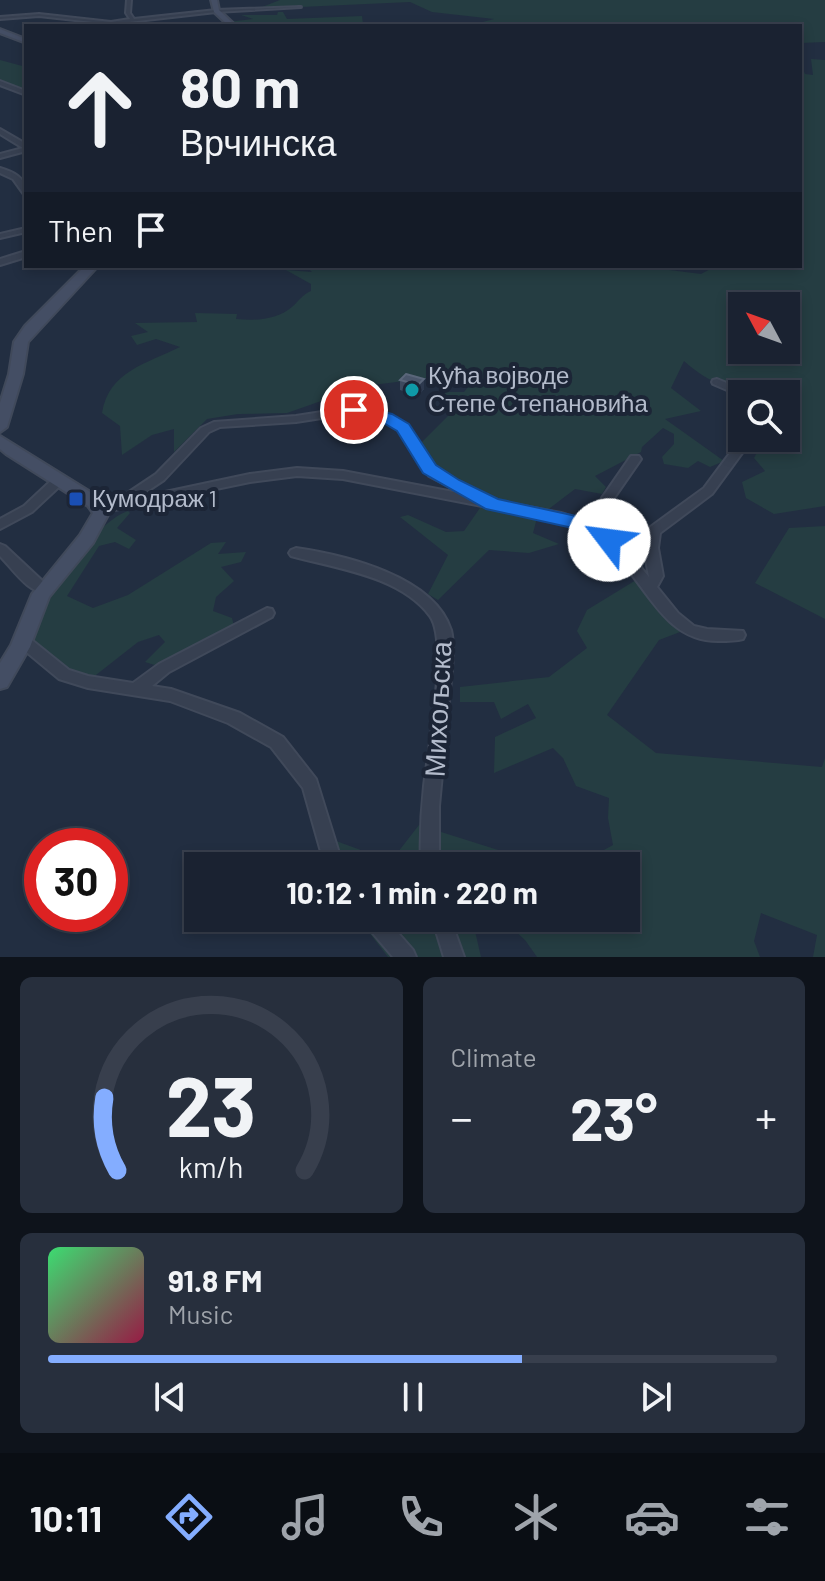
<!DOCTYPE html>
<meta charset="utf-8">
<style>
:root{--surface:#1a2231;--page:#272f3d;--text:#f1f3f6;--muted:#9fa4ab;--line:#383f4d;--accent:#84adff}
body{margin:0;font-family:Barlow,sans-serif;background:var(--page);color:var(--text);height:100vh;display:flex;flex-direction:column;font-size:30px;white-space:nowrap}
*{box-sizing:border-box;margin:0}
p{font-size:26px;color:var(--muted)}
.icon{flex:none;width:44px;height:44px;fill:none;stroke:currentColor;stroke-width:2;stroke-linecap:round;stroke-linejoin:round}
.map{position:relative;height:957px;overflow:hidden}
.drawer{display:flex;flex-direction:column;gap:20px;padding:20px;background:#0e131b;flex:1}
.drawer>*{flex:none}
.hud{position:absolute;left:24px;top:24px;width:778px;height:244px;border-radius:0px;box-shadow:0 4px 12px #0003,0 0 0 2px var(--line);background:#1a2231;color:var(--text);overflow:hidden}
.needle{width:52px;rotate:311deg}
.tools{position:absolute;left:728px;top:292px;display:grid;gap:16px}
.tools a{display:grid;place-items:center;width:72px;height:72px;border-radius:0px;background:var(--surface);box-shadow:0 4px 12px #0003,0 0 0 2px var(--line);font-size:40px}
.speed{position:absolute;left:24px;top:828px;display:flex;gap:16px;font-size:40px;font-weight:700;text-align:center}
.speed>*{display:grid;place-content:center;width:104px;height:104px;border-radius:50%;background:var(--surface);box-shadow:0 4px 12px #0003,0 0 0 2px var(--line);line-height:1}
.speed .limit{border:12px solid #d22;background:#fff;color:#111}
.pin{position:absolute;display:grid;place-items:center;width:68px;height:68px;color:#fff;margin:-34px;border:4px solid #fff;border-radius:50%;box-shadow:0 2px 8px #0007}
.me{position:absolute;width:88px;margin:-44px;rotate:300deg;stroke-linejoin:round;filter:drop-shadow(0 0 6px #0008)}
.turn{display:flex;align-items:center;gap:28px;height:168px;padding:0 24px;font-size:36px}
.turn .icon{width:104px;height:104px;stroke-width:2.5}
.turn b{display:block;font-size:56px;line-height:68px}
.then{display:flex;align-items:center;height:76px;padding:0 24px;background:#0003;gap:16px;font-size:30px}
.big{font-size:60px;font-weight:700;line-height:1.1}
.drawer .card{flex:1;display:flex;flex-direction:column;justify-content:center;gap:12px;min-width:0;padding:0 28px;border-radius:12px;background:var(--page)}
.drawer .dial{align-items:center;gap:0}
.dial svg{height:208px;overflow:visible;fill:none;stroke:var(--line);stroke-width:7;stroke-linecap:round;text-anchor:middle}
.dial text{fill:var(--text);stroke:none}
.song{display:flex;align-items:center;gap:24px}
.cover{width:96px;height:96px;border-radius:12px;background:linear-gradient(135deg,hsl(140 70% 55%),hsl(340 70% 35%))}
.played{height:8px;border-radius:4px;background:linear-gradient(90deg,var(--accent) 65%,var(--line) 65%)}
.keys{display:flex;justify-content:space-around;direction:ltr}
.heat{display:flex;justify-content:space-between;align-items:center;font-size:44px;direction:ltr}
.drawer .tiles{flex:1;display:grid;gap:20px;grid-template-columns:1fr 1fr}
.card:last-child{grid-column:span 2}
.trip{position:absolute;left:184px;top:852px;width:456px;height:80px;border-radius:0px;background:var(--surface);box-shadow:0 4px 12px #0003,0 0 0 2px var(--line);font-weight:700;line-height:80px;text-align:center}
.menu{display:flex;height:128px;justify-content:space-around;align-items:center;background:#0a0e14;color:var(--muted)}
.menu .icon{width:56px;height:56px}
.menu .active{color:var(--accent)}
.menu b{font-size:36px;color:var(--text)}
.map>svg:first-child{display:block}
.green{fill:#253d42;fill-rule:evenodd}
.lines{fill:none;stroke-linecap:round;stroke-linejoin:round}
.street-casing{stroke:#40495a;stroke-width:4}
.secondary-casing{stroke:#40495a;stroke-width:4}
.street{fill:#374051;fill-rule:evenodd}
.secondary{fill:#444e64;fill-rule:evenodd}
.wall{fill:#3d4a5f}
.shaded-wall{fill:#2d394e}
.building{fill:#4a566b;stroke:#5a667a;stroke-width:2}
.route{fill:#1a73e8;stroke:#114b97;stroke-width:2}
.culture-dot{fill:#0f9aa8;stroke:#1c2536;stroke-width:3}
.transit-dot{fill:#1a4fb4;stroke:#1c2536;stroke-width:3}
.labels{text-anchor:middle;stroke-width:8;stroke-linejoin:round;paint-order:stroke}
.poi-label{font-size:24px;fill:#b3bbcb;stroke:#1c2536;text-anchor:start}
.near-street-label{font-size:28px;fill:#b3bbcb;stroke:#1c2536}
</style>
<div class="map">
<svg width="825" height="957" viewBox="0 0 825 957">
<rect width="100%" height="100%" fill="#222e41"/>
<g class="green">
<path d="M280 0H825V42L800 43V26H468L494 19 432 12 410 2 257 9Z"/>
<path d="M278 12H283L287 19 362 16 363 24 233 26 228 22 253 19 241 15H277Z"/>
<path d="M811 59 825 60V506L774 514 746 498 742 482 765 471 754 458 765 438H786V394C745 394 716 390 684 361L671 388 701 411 665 419 724 461 710 467 698 461 688 468 664 464 662 457 674 444V434L663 428 642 447 641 452 595 476 606 487 602 494 575 489 537 518 533 533 559 544 529 553 489 550 438 600 428 594 448 555 400 517 408 515 446 532 464 531 489 495C465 481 431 473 417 447L451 413 438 399 440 392H464L472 382 429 378 364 386 287 413 238 414 207 419 174 452V429L152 435 122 455 120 426 102 413C109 371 146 364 180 347L156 339 137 345 131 336 148 332 135 323 197 322 195 313 237 314 236 319C254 321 277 320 292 307 299 301 302 295 311 291V284L286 270 312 272 306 266H638L701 274 716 266H800V61L805 74 813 75ZM742 306H786V350H742Z"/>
<path d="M0 60 26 67V77L23 78 26 80V94L13 85 0 82Z"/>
<path d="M128 511 130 513 117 528 136 540 129 549 115 542 99 546 67 596 93 608 128 595 211 543 226 542 218 554 246 552 241 562 221 567 234 581 216 597 213 611 232 618 235 630 164 668 145 662 165 642 159 635 138 642 87 682 64 675 29 641C32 632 33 620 38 612 53 585 100 519 128 511Z"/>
<path d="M825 526V619L755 583 789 528Z"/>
<path d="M641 577 688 629 659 640 607 715 656 753 822 767 825 758V957H813L817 935 761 913 754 941 760 957H537L525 940 501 918H626V866H575L613 845 608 818 609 798 576 786 563 758 553 748 494 773 495 737 536 718 528 704 501 719 494 702H460V687L549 677 587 648 577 631 587 610Z"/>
<path d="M419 825 549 866H331L325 837 391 861Z"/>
<path d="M358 918H472L481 957H388Z"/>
</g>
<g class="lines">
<defs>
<g id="street">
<path d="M127 0H131L130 13 134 19 216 10 301 7 216 12 111 24 39 16 0 19V17L39 14 111 22 130 19 126 13Z"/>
<path d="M0 81 26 91V95L0 85Z"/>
<path d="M0 129 26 144V151L0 158V154L23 148 0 134Z"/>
<path d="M0 168C13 172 26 177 26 193H23L13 179 0 173Z"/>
<path d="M26 228V232L0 238V234Z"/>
<path d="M26 251V257L0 265V259Z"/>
<path d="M717 379 749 392 750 394H742L741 396 713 384 712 382 713 380Z"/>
<path d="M354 407 386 414 402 422 412 432 437 470 485 495 487 499 561 513 588 522 598 511 602 498 631 456H639L641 459 614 498 608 516 598 528 627 551 649 577 644 548 649 528 704 488 742 437 753 438 712 494 660 533 658 548 663 576 657 587 678 613 694 626 707 629 743 631 745 635 743 639C735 641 727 641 718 641 666 641 649 590 617 557 600 540 582 529 559 521L343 479 297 476 250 482 100 513 94 509 100 505 121 501 126 494 156 474 201 428 214 422 296 416ZM354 413 379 419 394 426 404 436 429 476 464 494 343 471 297 468 250 474 137 498 164 480 209 432 220 427 296 422Z"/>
<path d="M59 476 63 477 65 480 63 483 32 512 0 529V519L24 506 55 477Z"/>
<path d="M0 544 5 546 51 589 49 593C29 595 13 569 0 556Z"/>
<path d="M296 548C344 555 434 576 451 630 454 642 453 655 452 668L439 806V866H421C420 839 421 813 424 786 428 751 449 642 430 616 401 576 335 568 291 556L289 553 291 550Z"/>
<path d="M267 608 272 609 274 613 272 617 169 672 152 686 171 689 240 713 283 737 316 779 343 866H325L303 788 271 747 228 723 170 701 88 688 59 679 18 645 16 641 18 637 23 635 28 637 69 670 88 676 133 683 159 664Z"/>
<path d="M364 918H385L413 950 416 957H393L366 925Z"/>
<path d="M432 918H450L464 957H444Z"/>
</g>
<g id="secondary">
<path d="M211 0H217L219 10 236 26H229L214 12Z"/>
<path d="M0 29 26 39V43L0 33Z"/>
<path d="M85 266H98L28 342 23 374 7 427 0 432V403L9 374 14 342 25 326Z"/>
<path d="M0 436 100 498 109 513 93 543 49 597 30 647 7 687 0 689V663L11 645 32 594 80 535 93 513 88 506 6 454 0 449Z"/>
</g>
</defs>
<use href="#street" class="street-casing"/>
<use href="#secondary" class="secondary-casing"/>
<use href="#street" class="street"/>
<use href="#secondary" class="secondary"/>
</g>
<path class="wall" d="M424 379V389L418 396 400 390V380Z"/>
<path class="shaded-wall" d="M424 379V389L418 396V385Z"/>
<path class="building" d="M406 374 424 379 418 385 400 380Z"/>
<path class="route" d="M354 405 392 414 409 424 436 465 459 480 498 499 590 519 619 540 616 545H602L577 529 486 509 423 473 397 431 380 421 349 413 346 410 349 406Z"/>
<circle class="culture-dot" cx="412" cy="390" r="8"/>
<rect class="transit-dot" x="68" y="491" width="16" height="16" rx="4"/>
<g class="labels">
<g class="poi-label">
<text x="428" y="384">Кућа војводе<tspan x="428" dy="28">Степе Степановића</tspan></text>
<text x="92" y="507">Кумодраж 1</text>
</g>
<g class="near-street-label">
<text transform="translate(438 709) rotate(-87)" y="10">Михољска</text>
</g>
</g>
</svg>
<div class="tools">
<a><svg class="needle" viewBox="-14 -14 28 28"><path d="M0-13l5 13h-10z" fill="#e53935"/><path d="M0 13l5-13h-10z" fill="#9fa4ab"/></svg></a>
<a><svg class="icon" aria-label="search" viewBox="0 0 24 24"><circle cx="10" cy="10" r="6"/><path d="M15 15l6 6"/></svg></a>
</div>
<div class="speed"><div class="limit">30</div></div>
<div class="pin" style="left:354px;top:410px;background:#d93025"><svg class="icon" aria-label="arrive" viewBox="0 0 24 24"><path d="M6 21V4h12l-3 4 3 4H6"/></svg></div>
<svg class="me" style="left:609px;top:540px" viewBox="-20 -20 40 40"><circle r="19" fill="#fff"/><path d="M0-13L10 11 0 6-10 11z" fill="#1a73e8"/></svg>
<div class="trip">10:12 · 1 min · 220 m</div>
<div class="hud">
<div class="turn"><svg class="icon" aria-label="ahead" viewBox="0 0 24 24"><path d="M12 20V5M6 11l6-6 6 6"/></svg><div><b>80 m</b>Врчинска</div></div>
<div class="then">Then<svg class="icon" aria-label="arrive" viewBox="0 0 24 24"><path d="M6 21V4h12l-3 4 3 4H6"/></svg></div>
</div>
</div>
<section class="drawer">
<div class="tiles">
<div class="card dial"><svg viewBox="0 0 100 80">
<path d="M14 69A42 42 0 1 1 86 69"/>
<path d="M14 69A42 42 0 0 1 9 41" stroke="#84adff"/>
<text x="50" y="56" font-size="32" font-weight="700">23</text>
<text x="50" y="72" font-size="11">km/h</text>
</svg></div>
<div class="card"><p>Climate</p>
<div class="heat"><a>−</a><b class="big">23°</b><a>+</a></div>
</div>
<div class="card">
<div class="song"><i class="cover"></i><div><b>91.8 FM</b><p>Music</p></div></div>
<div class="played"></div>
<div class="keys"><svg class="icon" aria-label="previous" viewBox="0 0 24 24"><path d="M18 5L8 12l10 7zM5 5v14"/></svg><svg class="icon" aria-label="pause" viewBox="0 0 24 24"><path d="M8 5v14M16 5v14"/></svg><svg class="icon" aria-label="next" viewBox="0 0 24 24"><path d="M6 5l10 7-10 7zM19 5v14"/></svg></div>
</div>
</div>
</section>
<nav class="menu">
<b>10:11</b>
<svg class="icon active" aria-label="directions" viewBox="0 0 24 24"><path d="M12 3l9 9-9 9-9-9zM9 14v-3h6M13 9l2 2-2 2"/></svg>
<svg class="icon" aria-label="music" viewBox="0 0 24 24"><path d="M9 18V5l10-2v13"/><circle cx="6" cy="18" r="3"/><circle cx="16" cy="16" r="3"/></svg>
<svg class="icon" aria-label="phone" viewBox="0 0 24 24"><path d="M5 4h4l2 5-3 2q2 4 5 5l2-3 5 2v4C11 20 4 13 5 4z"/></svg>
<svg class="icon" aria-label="climate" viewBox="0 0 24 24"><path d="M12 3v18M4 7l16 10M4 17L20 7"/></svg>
<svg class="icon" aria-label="car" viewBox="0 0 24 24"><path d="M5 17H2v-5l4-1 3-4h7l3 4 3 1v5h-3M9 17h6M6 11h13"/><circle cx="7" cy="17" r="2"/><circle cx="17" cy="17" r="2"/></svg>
<svg class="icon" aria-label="filters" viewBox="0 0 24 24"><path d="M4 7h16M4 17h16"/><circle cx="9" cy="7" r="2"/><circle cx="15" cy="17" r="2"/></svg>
</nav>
